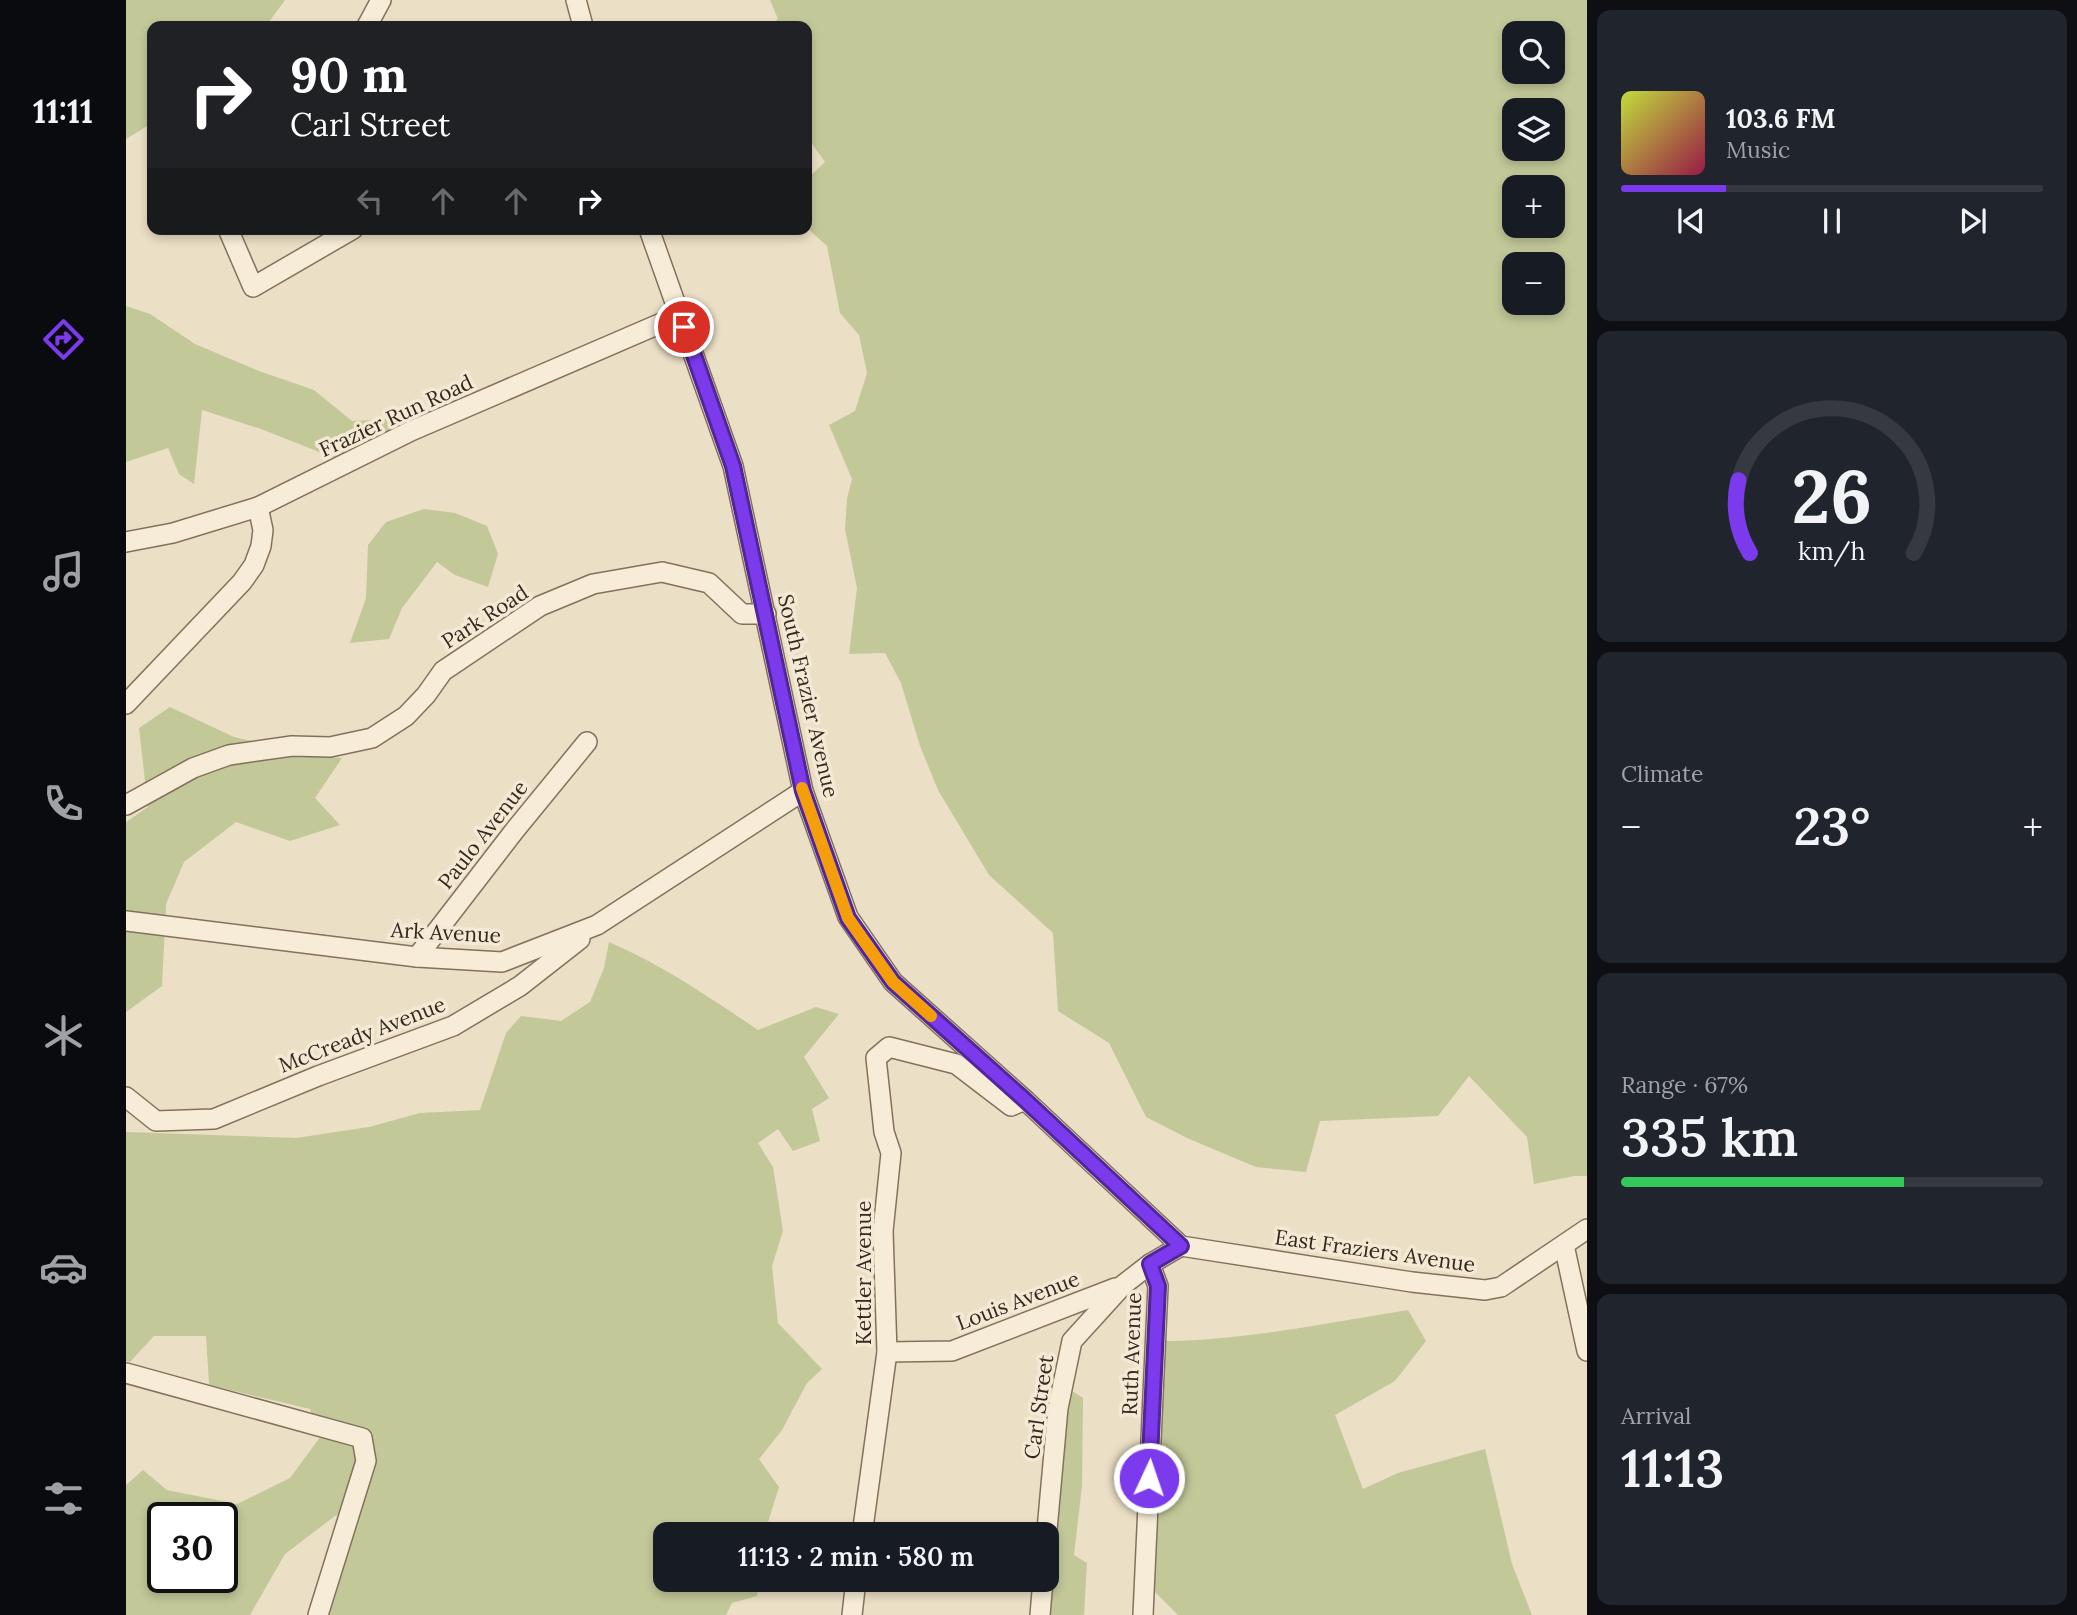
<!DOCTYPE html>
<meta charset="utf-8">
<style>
:root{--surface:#171b24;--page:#20242c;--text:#f1f3f6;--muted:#9ea1a6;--line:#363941;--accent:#7c3aed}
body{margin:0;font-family:Lora,serif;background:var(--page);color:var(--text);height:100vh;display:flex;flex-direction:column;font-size:26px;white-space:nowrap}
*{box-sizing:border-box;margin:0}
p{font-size:23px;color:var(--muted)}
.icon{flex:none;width:38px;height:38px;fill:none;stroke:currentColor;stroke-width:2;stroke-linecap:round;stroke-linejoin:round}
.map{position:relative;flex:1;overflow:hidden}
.panel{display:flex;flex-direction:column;gap:10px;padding:10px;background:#0d0f14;width:490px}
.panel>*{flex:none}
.top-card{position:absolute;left:21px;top:21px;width:665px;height:214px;border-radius:14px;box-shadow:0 4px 10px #0003;background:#202124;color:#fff;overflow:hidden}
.fabs{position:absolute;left:1376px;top:21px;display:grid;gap:14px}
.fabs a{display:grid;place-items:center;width:63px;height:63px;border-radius:14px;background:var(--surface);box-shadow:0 4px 10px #0003;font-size:35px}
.speed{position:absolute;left:21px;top:1502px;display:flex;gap:14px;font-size:35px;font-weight:700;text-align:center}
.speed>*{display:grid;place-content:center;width:91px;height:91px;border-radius:50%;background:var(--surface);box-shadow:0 4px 10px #0003;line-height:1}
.speed .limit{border:4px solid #111;border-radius:10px;background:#fff;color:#111}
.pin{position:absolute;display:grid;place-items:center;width:60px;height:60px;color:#fff;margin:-30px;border:4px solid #fff;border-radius:50%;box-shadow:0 2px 7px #0007}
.me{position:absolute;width:77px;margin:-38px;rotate:3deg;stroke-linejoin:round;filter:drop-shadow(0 0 5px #0008)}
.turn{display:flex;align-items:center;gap:24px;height:147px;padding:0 28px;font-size:32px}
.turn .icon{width:91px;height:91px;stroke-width:2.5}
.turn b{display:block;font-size:49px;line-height:60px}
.lanes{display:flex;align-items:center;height:66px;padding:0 28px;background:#0003;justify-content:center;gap:35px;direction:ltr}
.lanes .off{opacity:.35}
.big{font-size:52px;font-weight:600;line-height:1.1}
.panel .tile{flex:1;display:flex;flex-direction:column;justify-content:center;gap:10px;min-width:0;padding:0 24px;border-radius:14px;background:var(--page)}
.panel .dial{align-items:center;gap:0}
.dial svg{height:182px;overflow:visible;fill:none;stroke:var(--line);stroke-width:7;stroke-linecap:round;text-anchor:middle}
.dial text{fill:var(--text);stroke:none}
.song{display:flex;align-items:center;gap:21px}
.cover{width:84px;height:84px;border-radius:10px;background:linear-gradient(135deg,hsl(70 70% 55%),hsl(340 70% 35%))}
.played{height:7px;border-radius:4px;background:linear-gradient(90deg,var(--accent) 25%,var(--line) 25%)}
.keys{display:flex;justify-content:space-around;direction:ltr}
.heat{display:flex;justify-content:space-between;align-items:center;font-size:38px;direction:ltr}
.charge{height:10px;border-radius:5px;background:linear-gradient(90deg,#34c759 67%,var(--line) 0)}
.trip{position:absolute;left:527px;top:1522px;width:406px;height:70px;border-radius:14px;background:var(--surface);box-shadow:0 4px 10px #0003;font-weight:600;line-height:70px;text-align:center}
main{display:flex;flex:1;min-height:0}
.menu{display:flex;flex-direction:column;width:126px;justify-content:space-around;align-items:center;background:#090b0e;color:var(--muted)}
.menu .icon{width:49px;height:49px}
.menu .on{color:var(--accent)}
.menu b{font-size:32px;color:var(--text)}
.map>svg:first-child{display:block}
.green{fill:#c3c899;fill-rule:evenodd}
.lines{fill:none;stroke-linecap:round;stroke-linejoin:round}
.minor-casing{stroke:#84715c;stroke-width:22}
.minor{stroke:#f6ecd7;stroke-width:19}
.route-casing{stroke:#51269a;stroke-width:18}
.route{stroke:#7c3aed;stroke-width:12}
.slow{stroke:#f59e0b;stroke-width:12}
.labels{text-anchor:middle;stroke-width:7;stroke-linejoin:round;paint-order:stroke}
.street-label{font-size:21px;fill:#35291f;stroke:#f3e9d4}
</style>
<main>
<nav class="menu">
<b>11:11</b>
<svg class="icon on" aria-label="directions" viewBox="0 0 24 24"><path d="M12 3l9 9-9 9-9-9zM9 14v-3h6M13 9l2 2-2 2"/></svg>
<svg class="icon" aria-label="music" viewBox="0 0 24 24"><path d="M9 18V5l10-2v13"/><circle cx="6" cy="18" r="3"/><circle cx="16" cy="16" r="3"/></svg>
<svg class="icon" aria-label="phone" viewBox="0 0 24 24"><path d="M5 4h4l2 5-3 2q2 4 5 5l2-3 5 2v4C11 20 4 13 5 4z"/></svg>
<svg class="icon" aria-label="climate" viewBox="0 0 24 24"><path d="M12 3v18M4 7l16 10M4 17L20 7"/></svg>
<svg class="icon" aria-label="car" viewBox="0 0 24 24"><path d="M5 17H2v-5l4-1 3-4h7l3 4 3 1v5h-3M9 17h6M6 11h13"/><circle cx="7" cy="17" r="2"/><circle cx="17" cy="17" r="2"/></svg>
<svg class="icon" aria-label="filters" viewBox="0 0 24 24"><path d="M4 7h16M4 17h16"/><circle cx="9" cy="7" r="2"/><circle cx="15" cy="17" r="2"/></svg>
</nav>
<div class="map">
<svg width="1461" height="1615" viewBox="0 0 1461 1615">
<rect width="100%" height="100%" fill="#ebdfc5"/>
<g class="green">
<path d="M0 0H159L140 26H26V123L0 139Z"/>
<path d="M644 0H1461V1176H1448L1408 1184 1401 1137 1343 1076 1312 1116 1194 1121 1180 1172 1130 1167 1061 1138 1020 1117 983 1043 932 1011 927 933 863 875 812 790 794 746 775 683 759 653 723 654 731 588 719 529 721 499 726 479 703 425 729 411 741 373 733 335 714 313 701 246 681 228V179L699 162 681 137V26H641L652 19ZM1426 33V72H1388V33ZM1426 110V149H1388V110ZM1426 187V226H1388V187ZM1426 264V303H1388V264Z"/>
<path d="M0 306 24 314 69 344 133 371 188 390 226 421 283 418 261 439 211 459 135 429 76 410 68 484 53 474 42 448 0 462Z"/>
<path d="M298 509 329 513 361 526 372 554 362 587 329 575 311 562 276 608 263 639 224 643 240 598 242 545 260 522Z"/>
<path d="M44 707 108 737 188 756 216 758 189 798 214 825 164 841 110 822 58 862 40 904 36 986 0 1012V822L22 807 13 728Z"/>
<path d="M483 942C535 964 586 999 632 1030L690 1007 713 1014 678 1057 703 1098 686 1109 694 1141 667 1151 652 1129 632 1143 647 1167 657 1231 646 1266 652 1323 696 1369 681 1383 656 1430 633 1459 653 1487 638 1535H539V1580H633L631 1596 606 1603 600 1615H192L227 1510 209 1516 159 1554 124 1615H0V1485L17 1470 41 1490 111 1504 164 1478 195 1436 184 1409 83 1385 80 1336H28L4 1362 0 1361V1132L170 1138 243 1127 294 1113 354 1110 380 1033 395 1016 435 1021 464 1002 478 968ZM37 1517H96V1577H37Z"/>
<path d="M1282 1310 1300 1341 1269 1381 1209 1415 1237 1489 1272 1473 1359 1449 1386 1564 1406 1615H1052L1028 1591 1034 1341C1117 1341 1200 1323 1282 1310Z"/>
<path d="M943 1389 957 1398 956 1486 948 1555 961 1563 958 1615H919L921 1561Z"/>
</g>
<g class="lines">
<defs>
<g id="minor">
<path d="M450 0 457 26"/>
<path d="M241 26 255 0"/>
<path d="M102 229 127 287 227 229"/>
<path d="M523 229 607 466 677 791 722 917 767 982 899 1100 1055 1246"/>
<path d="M0 542 47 533 132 507 285 431 554 315"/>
<path d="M0 704 116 582 128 565 135 546 137 530 132 507"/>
<path d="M0 805 67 768 103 755 166 746 204 747 246 738 280 716 300 695 317 671 414 606 467 584 536 572 583 583 616 614H640"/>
<path d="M0 921 291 957 376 962 471 925 677 791"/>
<path d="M291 957 389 830 461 742"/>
<path d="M0 1097 30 1121 88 1119 192 1076 327 1026 394 986 454 939"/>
<path d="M1438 1245 1461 1351"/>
<path d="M1055 1246 1286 1282 1359 1290 1375 1287 1461 1229"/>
<path d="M761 1352 826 1351 989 1288"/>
<path d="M0 1373 236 1438 240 1461 192 1615"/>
<path d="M736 1535 761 1352 757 1231 765 1153 758 1132 750 1058 763 1047 830 1064 885 1106 899 1100"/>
<path d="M920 1541 932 1408 946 1341 997 1285 1024 1264 1055 1246"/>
<path d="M726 1615 730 1580"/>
<path d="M914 1615 917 1580"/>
<path d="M1017 1615 1032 1286 1024 1264"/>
</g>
</defs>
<use href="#minor" class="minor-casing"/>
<use href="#minor" class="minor"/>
</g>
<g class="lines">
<defs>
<path id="route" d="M558 327 607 466 677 791 722 918 767 982 899 1100 1055 1246 1024 1264 1032 1286 1023 1478"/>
</defs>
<use href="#route" class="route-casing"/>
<use href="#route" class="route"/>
<path class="slow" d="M676 788 722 918 767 982 805 1016"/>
</g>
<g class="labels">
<g class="street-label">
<text transform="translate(270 416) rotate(-25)" y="7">Frazier Run Road</text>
<text transform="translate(359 617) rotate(-33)" y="7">Park Road</text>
<text transform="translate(682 696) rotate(77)" y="7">South Frazier Avenue</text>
<text transform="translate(357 835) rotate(-52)" y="7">Paulo Avenue</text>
<text transform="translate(320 933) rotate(3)" y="7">Ark Avenue</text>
<text transform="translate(236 1035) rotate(-21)" y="7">McCready Avenue</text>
<text transform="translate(1249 1251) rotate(8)" y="7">East Fraziers Avenue</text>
<text transform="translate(738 1273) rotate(-90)" y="7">Kettler Avenue</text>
<text transform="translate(892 1301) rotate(-21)" y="7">Louis Avenue</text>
<text transform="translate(1006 1354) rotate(-88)" y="7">Ruth Avenue</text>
<text transform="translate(913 1407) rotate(-82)" y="7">Carl Street</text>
</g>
</g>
</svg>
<div class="fabs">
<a><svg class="icon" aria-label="search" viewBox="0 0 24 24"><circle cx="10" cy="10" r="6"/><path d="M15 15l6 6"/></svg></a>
<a><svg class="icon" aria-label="layers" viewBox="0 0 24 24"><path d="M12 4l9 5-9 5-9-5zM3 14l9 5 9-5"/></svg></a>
<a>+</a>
<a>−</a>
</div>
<div class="speed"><div class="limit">30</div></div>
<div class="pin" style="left:558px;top:327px;background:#d93025"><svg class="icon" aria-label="arrive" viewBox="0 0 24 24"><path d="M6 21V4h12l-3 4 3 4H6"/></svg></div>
<svg class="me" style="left:1023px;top:1478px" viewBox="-20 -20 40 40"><circle r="17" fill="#7c3aed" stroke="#fff" stroke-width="3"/><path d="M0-11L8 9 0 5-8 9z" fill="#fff"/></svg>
<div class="trip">11:13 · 2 min · 580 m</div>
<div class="top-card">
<div class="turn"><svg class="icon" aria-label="right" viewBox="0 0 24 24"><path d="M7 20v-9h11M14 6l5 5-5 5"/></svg><div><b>90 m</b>Carl Street</div></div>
<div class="lanes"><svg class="icon off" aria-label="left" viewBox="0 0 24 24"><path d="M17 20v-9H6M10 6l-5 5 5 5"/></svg><svg class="icon off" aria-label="ahead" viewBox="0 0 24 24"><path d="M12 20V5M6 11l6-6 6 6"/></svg><svg class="icon off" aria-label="ahead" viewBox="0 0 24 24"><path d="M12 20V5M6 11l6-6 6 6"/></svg><svg class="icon" aria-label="right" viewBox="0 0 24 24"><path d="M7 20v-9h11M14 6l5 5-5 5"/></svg></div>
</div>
</div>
<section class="panel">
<div class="tile">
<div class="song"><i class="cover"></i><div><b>103.6 FM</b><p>Music</p></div></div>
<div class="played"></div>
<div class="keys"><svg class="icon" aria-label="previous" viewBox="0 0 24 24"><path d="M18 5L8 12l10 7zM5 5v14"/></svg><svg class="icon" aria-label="pause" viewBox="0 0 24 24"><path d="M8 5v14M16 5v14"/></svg><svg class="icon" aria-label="next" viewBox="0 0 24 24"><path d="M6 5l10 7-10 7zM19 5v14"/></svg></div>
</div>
<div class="tile dial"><svg viewBox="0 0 100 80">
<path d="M14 69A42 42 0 1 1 86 69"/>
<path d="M14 69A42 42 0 0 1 9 37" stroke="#7c3aed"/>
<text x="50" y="56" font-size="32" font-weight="700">26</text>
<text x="50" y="72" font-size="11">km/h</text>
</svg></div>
<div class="tile"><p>Climate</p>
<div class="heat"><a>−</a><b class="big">23°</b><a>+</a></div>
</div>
<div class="tile"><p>Range · 67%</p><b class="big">335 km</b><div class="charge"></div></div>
<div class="tile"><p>Arrival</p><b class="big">11:13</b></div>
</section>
</main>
